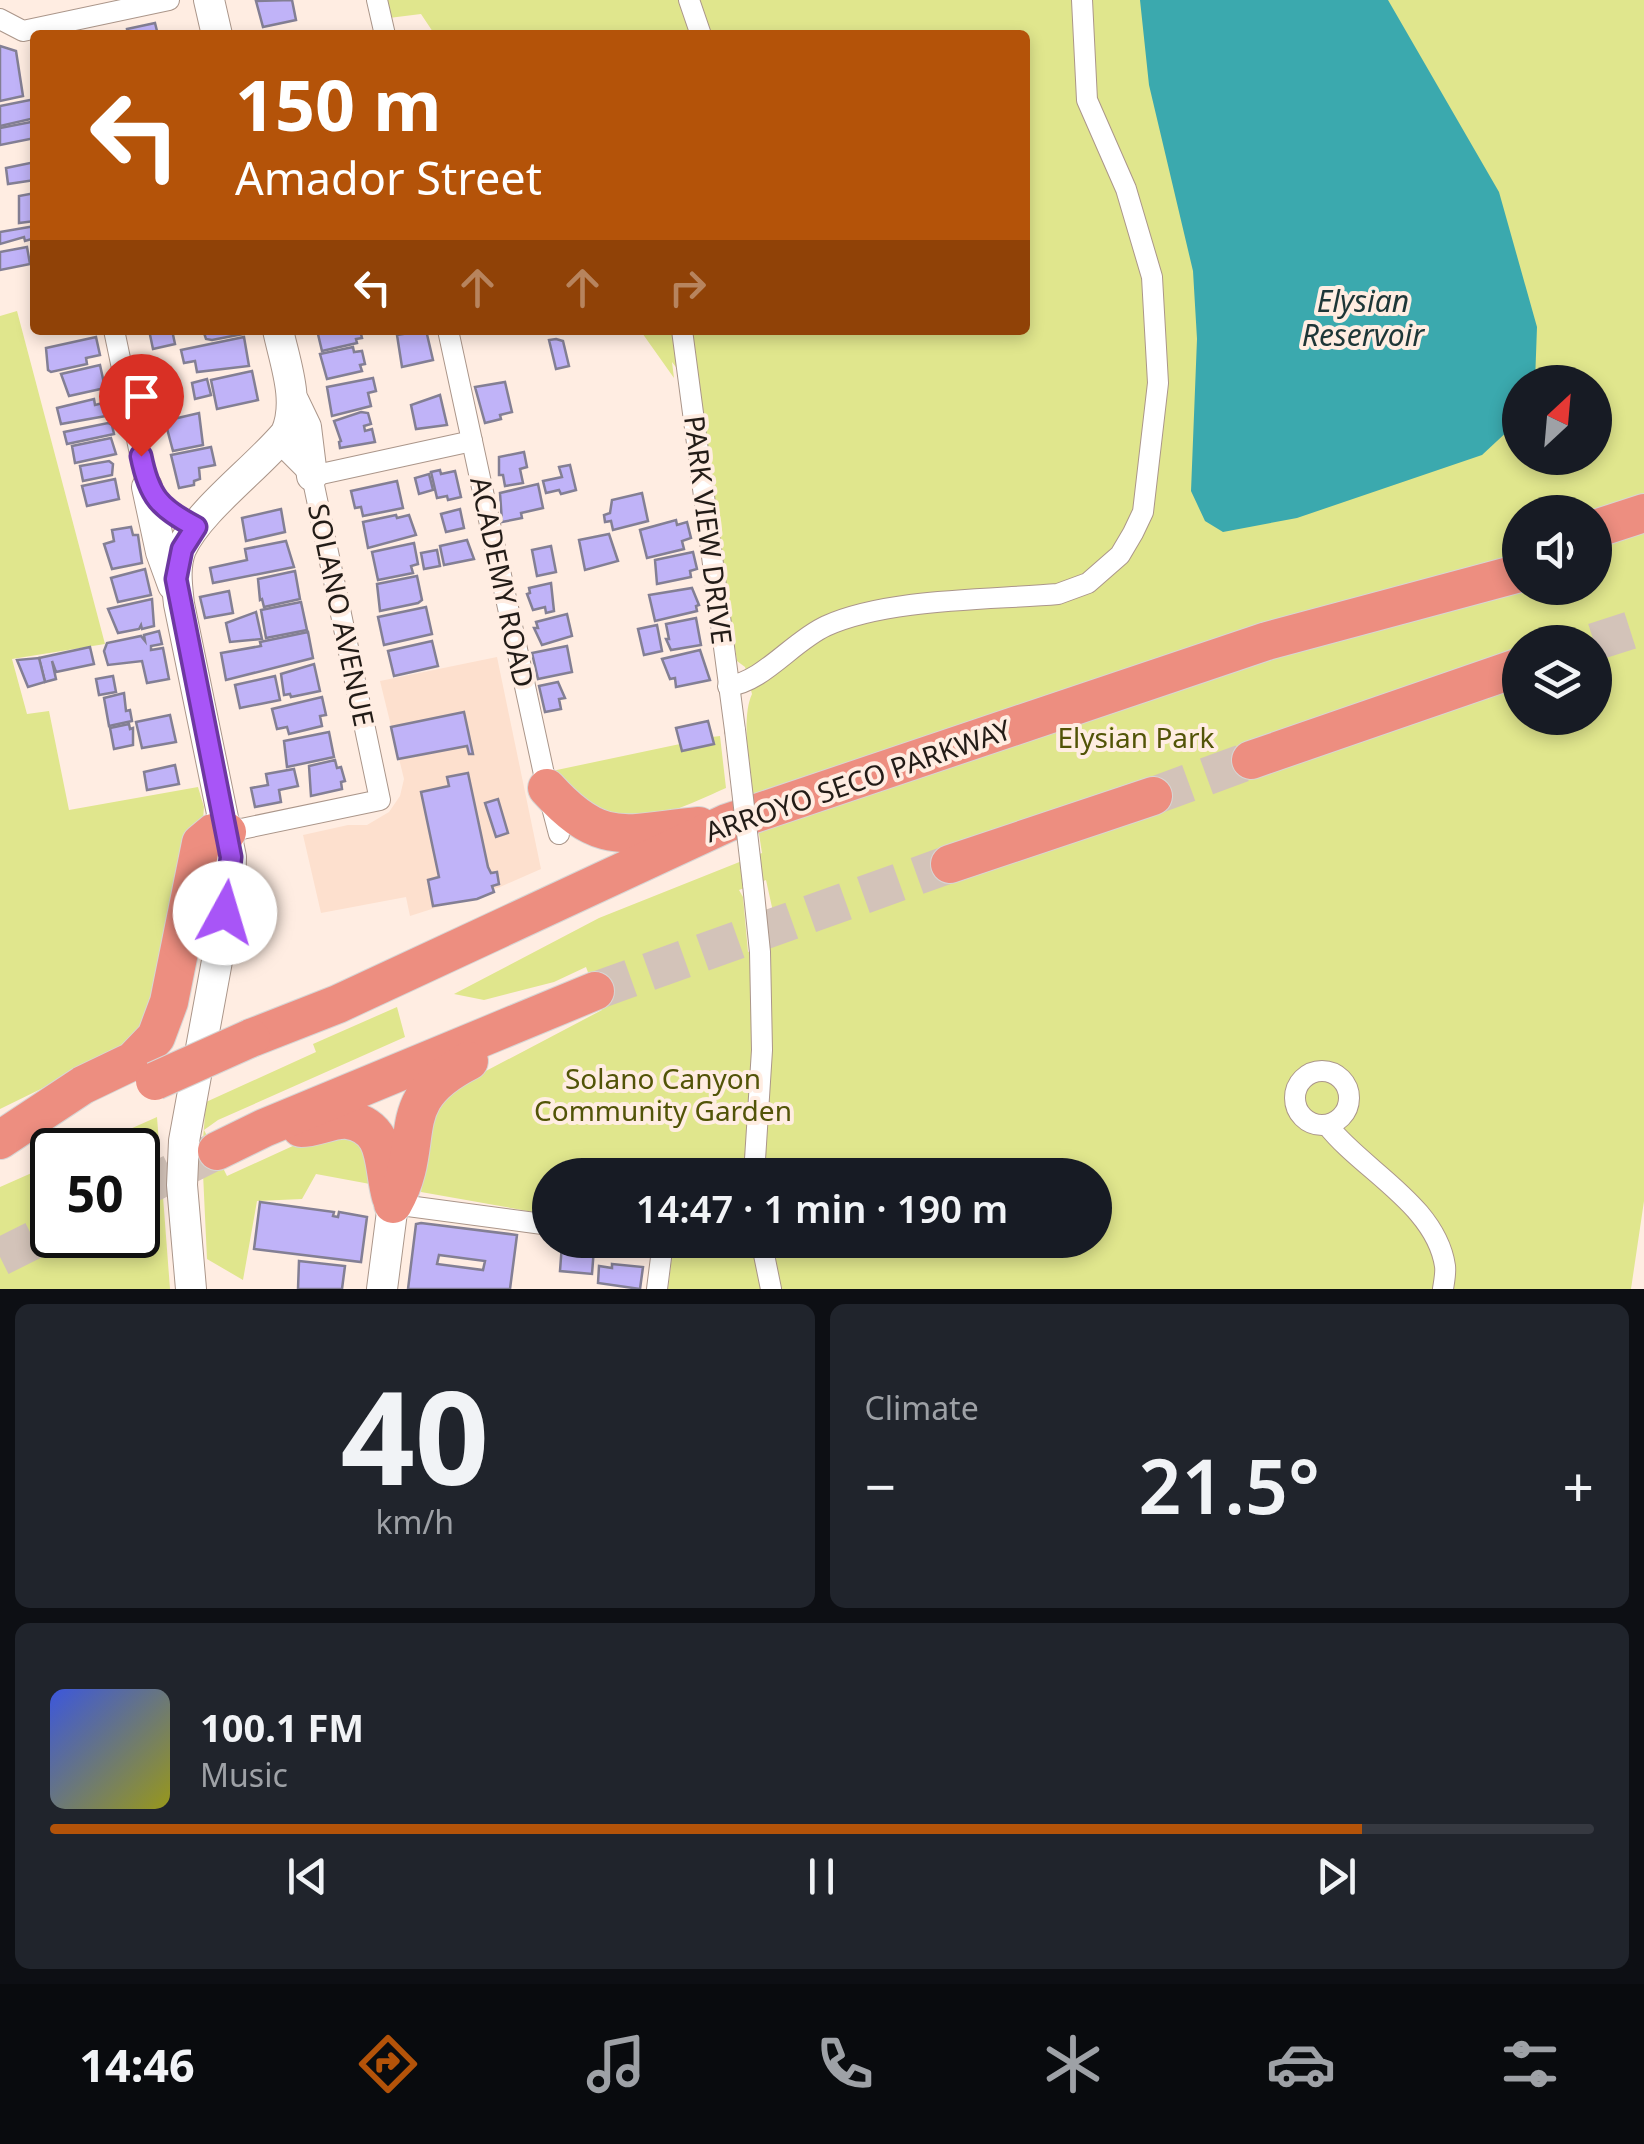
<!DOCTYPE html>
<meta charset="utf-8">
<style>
:root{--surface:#171b24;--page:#20242c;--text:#f1f3f6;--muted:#9ea1a6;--line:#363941;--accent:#b45309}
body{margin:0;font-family:"Noto Sans",sans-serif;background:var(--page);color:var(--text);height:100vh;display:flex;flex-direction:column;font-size:38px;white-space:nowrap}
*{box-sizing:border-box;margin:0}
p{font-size:32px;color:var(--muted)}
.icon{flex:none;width:55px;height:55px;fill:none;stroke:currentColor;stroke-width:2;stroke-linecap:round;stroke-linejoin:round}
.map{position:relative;height:1289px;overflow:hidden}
.sheet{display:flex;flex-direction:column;gap:15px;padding:15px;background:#0d0f14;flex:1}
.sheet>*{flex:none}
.hud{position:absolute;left:30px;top:30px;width:1000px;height:305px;border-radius:10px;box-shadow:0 5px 15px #0003;background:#b45309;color:#fff;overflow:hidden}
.needle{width:65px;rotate:26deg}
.buttons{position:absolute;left:1502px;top:365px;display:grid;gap:20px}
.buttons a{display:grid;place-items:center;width:110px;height:110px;border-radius:50%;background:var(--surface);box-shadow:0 5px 15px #0003;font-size:50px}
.speed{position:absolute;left:30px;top:1128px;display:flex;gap:20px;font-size:50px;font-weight:700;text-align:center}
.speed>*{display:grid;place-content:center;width:130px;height:130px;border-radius:50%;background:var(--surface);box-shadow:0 5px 15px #0003;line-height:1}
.speed .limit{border:5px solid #111;border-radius:15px;background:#fff;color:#111}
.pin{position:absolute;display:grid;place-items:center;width:85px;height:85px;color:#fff;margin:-102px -42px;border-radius:50% 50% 50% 0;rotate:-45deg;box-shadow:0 0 10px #0007}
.pin .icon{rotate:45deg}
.me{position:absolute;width:110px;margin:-55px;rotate:6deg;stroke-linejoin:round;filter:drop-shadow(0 0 8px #0008)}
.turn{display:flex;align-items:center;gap:35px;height:210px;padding:0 40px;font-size:45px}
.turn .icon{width:130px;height:130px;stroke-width:2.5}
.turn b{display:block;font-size:70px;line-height:85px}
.lanes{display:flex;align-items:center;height:95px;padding:0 40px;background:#0003;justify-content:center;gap:50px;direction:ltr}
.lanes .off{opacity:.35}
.big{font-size:75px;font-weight:600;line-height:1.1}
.sheet .card{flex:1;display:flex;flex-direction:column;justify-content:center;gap:15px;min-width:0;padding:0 35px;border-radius:15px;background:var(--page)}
.sheet .dial{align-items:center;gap:0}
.dial b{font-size:130px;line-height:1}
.song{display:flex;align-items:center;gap:30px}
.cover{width:120px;height:120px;border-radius:15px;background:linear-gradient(135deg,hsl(230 70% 55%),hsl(60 70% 35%))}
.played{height:10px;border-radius:5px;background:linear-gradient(90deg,var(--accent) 85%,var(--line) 85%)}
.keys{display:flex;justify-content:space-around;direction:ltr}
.heat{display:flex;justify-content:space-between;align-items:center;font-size:55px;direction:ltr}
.sheet .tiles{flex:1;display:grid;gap:15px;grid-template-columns:1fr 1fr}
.card:last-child{grid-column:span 2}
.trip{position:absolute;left:532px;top:1158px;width:580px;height:100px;border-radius:50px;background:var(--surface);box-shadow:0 5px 15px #0003;font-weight:600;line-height:100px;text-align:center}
.tabs{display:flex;height:160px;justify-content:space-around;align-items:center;background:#090b0e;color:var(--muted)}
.tabs .icon{width:70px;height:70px}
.tabs .current{color:var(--accent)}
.tabs b{font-size:45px;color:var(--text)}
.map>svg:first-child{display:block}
.built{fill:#fde0ce}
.green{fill:#e0e68d;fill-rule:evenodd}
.water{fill:#3ba9ae}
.building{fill:#c0b3f8;stroke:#837f94;stroke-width:2.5;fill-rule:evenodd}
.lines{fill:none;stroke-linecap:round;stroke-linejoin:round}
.highway-tunnel{stroke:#d3c3b9;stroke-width:38;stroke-dasharray:38 19;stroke-linecap:butt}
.street-casing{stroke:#ab968a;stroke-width:22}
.secondary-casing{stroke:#ab968a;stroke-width:32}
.highway-casing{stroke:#d7d6d5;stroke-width:40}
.street{stroke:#fff;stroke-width:20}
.secondary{stroke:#fff;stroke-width:30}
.highway{stroke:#ed8e80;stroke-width:38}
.street-bridge-casing{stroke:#ab968a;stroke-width:22;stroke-linecap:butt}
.highway-bridge-casing{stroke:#d7d6d5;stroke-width:40;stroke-linecap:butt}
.street-bridge{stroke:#fff;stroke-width:20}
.highway-bridge{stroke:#ed8e80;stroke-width:38}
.route-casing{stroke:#6d37a1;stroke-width:25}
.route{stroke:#a855f7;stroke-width:18}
.labels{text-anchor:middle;stroke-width:8;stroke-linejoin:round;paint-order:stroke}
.street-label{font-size:28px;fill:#231c17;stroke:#ffede2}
.park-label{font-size:28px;fill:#525407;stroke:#ffede2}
.water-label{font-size:30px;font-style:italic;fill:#1d3637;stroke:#ffede2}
</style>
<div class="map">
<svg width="1644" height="1289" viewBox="0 0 1644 1289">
<rect width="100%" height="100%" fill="#ffede2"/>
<path class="built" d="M497 657 541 869 500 887 410 916 406 897 321 913 303 835 348 825H367L389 812 400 796 404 779 380 681Z"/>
<g class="green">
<path d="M385 0H1644V1201L1631 1289H668L674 1240H1095V1175H550V1215L421 1192 431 1110 446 1092 602 1010 586 967 554 982 484 1000 454 994 599 918 762 853C757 815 737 725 752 694L745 667 737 661 697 395 672 362 674 378 640 330H1025V35H435L421 14 389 18ZM1520 382H1595V458H1520ZM1520 512H1595V588H1520ZM1520 642H1595V718H1520ZM766 880 779 939 748 952 743 897 739 890Z"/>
<path d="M17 311 105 644 12 659 27 714 49 711 69 810 198 787 204 807 203 820 145 1038 0 1109V316Z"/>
<path d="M720 736 726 788C688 805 651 823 609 822L552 771 680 744 682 751 713 744 712 737Z"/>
<path d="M397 1007 405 1037 218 1120 204 1130 227 1176 319 1134H364L370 1184 316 1174 302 1199 257 1201 243 1280 207 1259 202 1152 206 1102 316 1052 313 1044Z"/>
<path d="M157 1117 170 1289H0V1187L52 1164V1235H138V1150H83Z"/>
</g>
<path class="water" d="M1140 0H1388L1499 192 1537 327 1535 382H1520V416L1511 428 1482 455 1297 518 1223 532 1205 521 1191 491 1197 339 1193 271 1149 85Z"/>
<g class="building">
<path d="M292 0 296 20 263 27 256 1Z"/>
<path d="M155 23 158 35H128L127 29Z"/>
<path d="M0 46 16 51 23 96 0 101Z"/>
<path d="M35 99V118L0 126V106Z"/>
<path d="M31 122 32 127H35V138L0 145V128Z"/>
<path d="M35 162V180L8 184 6 168Z"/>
<path d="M35 193V221L19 223V196Z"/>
<path d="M35 226V238L25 241 24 237 0 244V232Z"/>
<path d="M27 247 30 264 0 270V252Z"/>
<path d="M149 330H172L175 344 153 349Z"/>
<path d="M203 330H242L243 334 212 340 206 339Z"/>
<path d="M317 330H360L362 338 356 339 357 343 322 351Z"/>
<path d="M426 330 433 360 402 367 397 335Z"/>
<path d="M96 337 100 355 86 358 87 364 51 372 48 370 46 348Z"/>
<path d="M244 337 249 366 197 372 195 361 184 363 181 350Z"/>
<path d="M556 339 563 341 569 366 556 369 549 340Z"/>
<path d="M353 347 354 352 362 351 365 364 360 365 362 371 327 379 320 354Z"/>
<path d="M100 365 105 388 69 396 61 374Z"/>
<path d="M252 371 258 400 217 409 211 380Z"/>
<path d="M373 378 376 391 368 393 371 406 332 416 327 387Z"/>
<path d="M207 379 211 395 195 399 192 383Z"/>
<path d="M505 382 512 412 500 415 501 419 485 423 475 387Z"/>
<path d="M440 395 447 425 416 429 411 405Z"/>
<path d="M94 399 95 405 103 403 106 416 61 424 57 408Z"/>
<path d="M361 412 368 413 371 424 364 426 365 431 372 429 375 442 340 448 339 442 341 441 334 421Z"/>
<path d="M199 413 203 445 173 451 165 421Z"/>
<path d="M108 423 112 425 114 434 67 444 64 432Z"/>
<path d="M111 438 116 454 75 463 72 446Z"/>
<path d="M211 447 215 465 199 468 200 479 194 481V485L179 488 171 455Z"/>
<path d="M524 452 527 467 520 469 523 483 505 486 503 475H499V457Z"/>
<path d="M109 461 113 464 112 475 83 481 80 466Z"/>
<path d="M570 465 576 490 561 494 559 490 546 493 543 481 562 477 559 467Z"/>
<path d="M440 470 441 474 455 471 461 497 448 500 447 496 437 498 431 472Z"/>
<path d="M429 474 433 490 419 494 415 478Z"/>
<path d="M115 479 119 499 87 506 82 486Z"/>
<path d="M397 481 403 508 363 516 361 507 355 508 351 491Z"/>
<path d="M538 484 543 508 521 513 522 518 502 522 500 493Z"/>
<path d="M642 493 648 521 613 530 611 521 605 522 604 515 610 513 612 500Z"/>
<path d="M281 509 285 532 246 541 242 518Z"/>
<path d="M460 509 464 528 446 532 441 514Z"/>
<path d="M396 515 397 518 409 515 416 535 368 548 363 522Z"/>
<path d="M676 520 677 525 687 522 691 538 682 541 684 549 647 558 640 530Z"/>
<path d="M131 527 133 535H138L142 563 112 569 104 544 114 541 112 530Z"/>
<path d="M609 534 618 561 585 570 579 540Z"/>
<path d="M467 540 474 559 444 565 440 546Z"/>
<path d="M286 541 294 567 213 583 210 568 247 560 245 549Z"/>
<path d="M414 543 418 564 411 566 413 573 378 580 372 552Z"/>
<path d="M551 546 556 572 537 576 532 550Z"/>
<path d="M437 550 440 566 424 569 421 553Z"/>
<path d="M693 552 697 569 690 571 691 577 657 584 655 560Z"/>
<path d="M145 569 151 595 118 602 111 578Z"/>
<path d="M295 571 300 599 264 607 262 599 260 600 258 579Z"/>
<path d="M417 576 422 600 418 603 380 611 377 584Z"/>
<path d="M551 583 554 611 546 613 545 607 533 610 527 594 530 593 529 588Z"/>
<path d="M692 588 699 605 696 606 697 611 655 621 649 595Z"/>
<path d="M229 591 233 613 205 618 200 597Z"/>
<path d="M152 599 154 626 142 629 141 625 139 629 118 633 108 609Z"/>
<path d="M301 602 307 630 266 638 261 610Z"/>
<path d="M426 607 432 634 384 645 378 617Z"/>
<path d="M256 612 262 639 230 642 226 623Z"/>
<path d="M567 614 572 636 542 645 534 628H538L536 622Z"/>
<path d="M696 618 701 645 671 650 666 639H669L666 624Z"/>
<path d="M657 625 662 651 644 655 638 629Z"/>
<path d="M159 631 162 644 151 646V650L163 648 169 679 147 683 142 661 108 665 104 651 107 643 141 636 145 641 144 635Z"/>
<path d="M308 632 313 658 226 680 221 653 261 646 260 642Z"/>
<path d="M432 641 438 666 394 676 388 651Z"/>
<path d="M567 646 572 672 538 679 532 653Z"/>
<path d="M90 647 94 664 56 672 52 661 56 679 45 682 39 658Z"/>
<path d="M700 650 710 680 676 687 675 678 670 679 662 659Z"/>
<path d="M39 658 45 682 28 687 17 660Z"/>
<path d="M314 664 320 691 291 697 290 694 284 695 281 674Z"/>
<path d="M113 676 116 692 99 695 96 679Z"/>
<path d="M275 676 280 700 240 708 235 685Z"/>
<path d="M558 682 565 698 559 699 561 709 545 712 539 686Z"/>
<path d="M124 693 126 711 130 710 132 721 109 726 104 698Z"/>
<path d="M322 697 326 715 320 716 322 726 289 734 287 727 277 729 272 709Z"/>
<path d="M464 712 473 754H469L467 746 398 759 391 727Z"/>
<path d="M170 715 176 742 142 748 136 722Z"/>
<path d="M708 721 714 744 682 751 676 728Z"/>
<path d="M129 724 130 729 133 728V745L114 749 110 728Z"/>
<path d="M329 732 334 757 287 767 284 741Z"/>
<path d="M335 760 337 768 341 767 345 781 341 782 342 789 311 796 309 766Z"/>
<path d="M175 765 179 784 147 790 144 772Z"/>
<path d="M294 769 298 786 279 790 281 802 255 807 251 788 268 785 266 774Z"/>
<path d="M468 773 488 867 491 873 497 872 499 884 492 886 494 892 477 899 433 906 428 880 439 877 421 792 449 786 447 777Z"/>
<path d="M498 799 508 833 496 837 485 803Z"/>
<path d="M260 1202 334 1212 333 1216 338 1217 339 1212 367 1217 361 1262 254 1249Z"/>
<path d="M421 1223 517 1235 510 1289H408L416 1224ZM439 1255 485 1261 483 1270 437 1264Z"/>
<path d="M562 1244 594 1248 592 1274 560 1271Z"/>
<path d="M299 1261 345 1266 342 1289H298Z"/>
<path d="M612 1264 643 1267 640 1289 598 1283 599 1266 612 1268Z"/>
</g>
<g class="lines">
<g class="highway-tunnel">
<path d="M1594 642 1644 626"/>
<path d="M1153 796 1251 760"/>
<path d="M595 991 950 864"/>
<path d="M138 1190 212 1153"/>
<path d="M0 1257 52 1231"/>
</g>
<defs>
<g id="street">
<path d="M377 0 385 35"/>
<path d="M689 0 701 35"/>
<path d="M0 19 23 31 169 0"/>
<path d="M114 330 147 487 172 514 196 527"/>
<path d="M448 330 547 788 559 834"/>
<path d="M682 330 735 730"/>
<path d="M312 476 472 441"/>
<path d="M728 686C762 683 793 641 826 626 888 598 990 600 1058 594L1088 583 1120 555 1133 533 1143 512 1158 383 1152 277 1126 189 1087 100 1082 0"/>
<path d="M227 832 380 800 312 476 279 443"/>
<path d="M753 884 760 952 762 1050 754 1175"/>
<circle cx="1322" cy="1098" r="27"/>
<path d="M1327 1125C1362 1170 1436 1205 1445 1266 1446 1273 1444 1282 1443 1289"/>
<path d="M393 1204 550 1225"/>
<path d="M650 1240 663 1242 657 1289"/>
<path d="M761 1240 771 1289"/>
</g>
<g id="secondary">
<path d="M209 0 217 35"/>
<path d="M294 402 306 427 312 476"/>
<path d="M147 487 161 552 173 585"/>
<path d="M191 1289 182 1185 184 1141 230 890 231 857 179 604C177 586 174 567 181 549 199 510 257 468 286 433 300 401 285 363 278 330"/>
<path d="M382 1289 393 1204"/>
</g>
<g id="highway">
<path d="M1595 529 1644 513"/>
<path d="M1251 760 1520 667"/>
<path d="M547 788C602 849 625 833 699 826"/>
<path d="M950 864 1153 796"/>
<path d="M251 1038 338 1004 727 823 1267 641 1520 573"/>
<path d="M301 1128C316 1128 334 1118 348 1120 390 1127 382 1167 391 1197"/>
<path d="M0 1140 83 1085 133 1061 156 1037 169 1002 201 843 213 833 227 832"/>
<path d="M217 1151 264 1128 595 991"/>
<path d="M393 1204C429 1140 388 1102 469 1061"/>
</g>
</defs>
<use href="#street" class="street-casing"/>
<use href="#secondary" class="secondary-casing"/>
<use href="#highway" class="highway-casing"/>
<use href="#street" class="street"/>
<use href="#secondary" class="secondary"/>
<use href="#highway" class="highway"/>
<defs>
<path id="street-bridge" d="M735 730 753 884"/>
<path id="highway-bridge" d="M155 1081 251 1038"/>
</defs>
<use href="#street-bridge" class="street-bridge-casing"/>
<use href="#highway-bridge" class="highway-bridge-casing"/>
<use href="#street-bridge" class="street-bridge"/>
<use href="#highway-bridge" class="highway-bridge"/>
</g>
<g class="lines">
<defs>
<path id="route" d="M141 456C149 496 159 508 196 527L182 549 176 579 231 857 225 913"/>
</defs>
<use href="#route" class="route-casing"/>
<use href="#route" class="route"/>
</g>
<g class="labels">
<g class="street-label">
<text transform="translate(708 530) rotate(83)" y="10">PARK VIEW DRIVE</text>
<text transform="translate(502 582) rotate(78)" y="10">ACADEMY ROAD</text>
<text transform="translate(341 615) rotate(78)" y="10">SOLANO AVENUE</text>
<text transform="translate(858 781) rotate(-19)" y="10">ARROYO SECO PARKWAY</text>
</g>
<g class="park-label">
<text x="1136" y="748">Elysian Park</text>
<text x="663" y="1089">Solano Canyon<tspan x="663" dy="32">Community Garden</tspan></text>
</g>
<g class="water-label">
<text x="1363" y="312">Elysian<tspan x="1363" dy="34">Reservoir</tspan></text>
</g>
</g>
</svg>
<div class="buttons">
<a><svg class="needle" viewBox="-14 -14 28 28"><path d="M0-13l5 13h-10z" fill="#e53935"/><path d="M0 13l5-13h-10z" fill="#9ea1a6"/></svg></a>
<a><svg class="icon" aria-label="sound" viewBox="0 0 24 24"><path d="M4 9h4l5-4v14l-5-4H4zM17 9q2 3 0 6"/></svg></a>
<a><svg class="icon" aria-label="layers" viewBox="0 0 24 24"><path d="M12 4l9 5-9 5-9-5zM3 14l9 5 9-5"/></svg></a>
</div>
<div class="speed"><div class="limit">50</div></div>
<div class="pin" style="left:141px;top:456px;background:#d93025"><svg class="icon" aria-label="arrive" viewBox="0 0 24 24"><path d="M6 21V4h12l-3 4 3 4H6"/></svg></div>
<svg class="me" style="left:225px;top:913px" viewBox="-20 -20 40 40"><circle r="19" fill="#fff"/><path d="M0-13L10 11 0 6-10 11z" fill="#a855f7"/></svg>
<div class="trip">14:47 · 1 min · 190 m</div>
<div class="hud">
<div class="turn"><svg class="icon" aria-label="left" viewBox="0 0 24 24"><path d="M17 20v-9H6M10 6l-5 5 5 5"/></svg><div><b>150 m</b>Amador Street</div></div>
<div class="lanes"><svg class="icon" aria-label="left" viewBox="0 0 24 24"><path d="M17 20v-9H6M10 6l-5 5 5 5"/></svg><svg class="icon off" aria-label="ahead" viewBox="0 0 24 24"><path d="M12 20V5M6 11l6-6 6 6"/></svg><svg class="icon off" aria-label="ahead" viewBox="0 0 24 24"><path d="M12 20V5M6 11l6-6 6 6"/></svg><svg class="icon off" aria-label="right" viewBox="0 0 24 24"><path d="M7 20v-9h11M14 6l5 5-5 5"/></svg></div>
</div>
</div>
<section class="sheet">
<div class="tiles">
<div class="card dial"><b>40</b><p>km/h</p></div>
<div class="card"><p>Climate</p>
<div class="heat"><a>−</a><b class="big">21.5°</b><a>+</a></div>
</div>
<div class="card">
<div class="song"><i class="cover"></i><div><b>100.1 FM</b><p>Music</p></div></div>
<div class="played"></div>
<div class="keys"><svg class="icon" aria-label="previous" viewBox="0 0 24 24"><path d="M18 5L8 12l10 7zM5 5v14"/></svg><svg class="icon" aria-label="pause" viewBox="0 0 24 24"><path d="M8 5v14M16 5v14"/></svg><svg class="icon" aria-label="next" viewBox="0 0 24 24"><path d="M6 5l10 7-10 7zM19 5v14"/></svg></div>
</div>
</div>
</section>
<nav class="tabs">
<b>14:46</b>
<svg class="icon current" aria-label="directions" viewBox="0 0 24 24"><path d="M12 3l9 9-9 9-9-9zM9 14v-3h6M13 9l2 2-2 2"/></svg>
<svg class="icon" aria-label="music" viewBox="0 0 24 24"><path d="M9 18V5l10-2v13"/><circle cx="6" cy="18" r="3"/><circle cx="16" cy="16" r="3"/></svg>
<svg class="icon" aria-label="phone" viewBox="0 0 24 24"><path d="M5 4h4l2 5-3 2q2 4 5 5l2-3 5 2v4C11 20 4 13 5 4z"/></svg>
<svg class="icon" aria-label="climate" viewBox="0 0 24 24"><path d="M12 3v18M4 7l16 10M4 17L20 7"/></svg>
<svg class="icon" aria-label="car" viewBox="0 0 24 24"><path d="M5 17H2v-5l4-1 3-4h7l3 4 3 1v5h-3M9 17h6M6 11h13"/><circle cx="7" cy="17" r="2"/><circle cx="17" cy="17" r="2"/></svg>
<svg class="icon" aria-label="filters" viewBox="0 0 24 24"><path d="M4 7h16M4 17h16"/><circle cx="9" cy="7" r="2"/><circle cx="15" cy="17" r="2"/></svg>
</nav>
